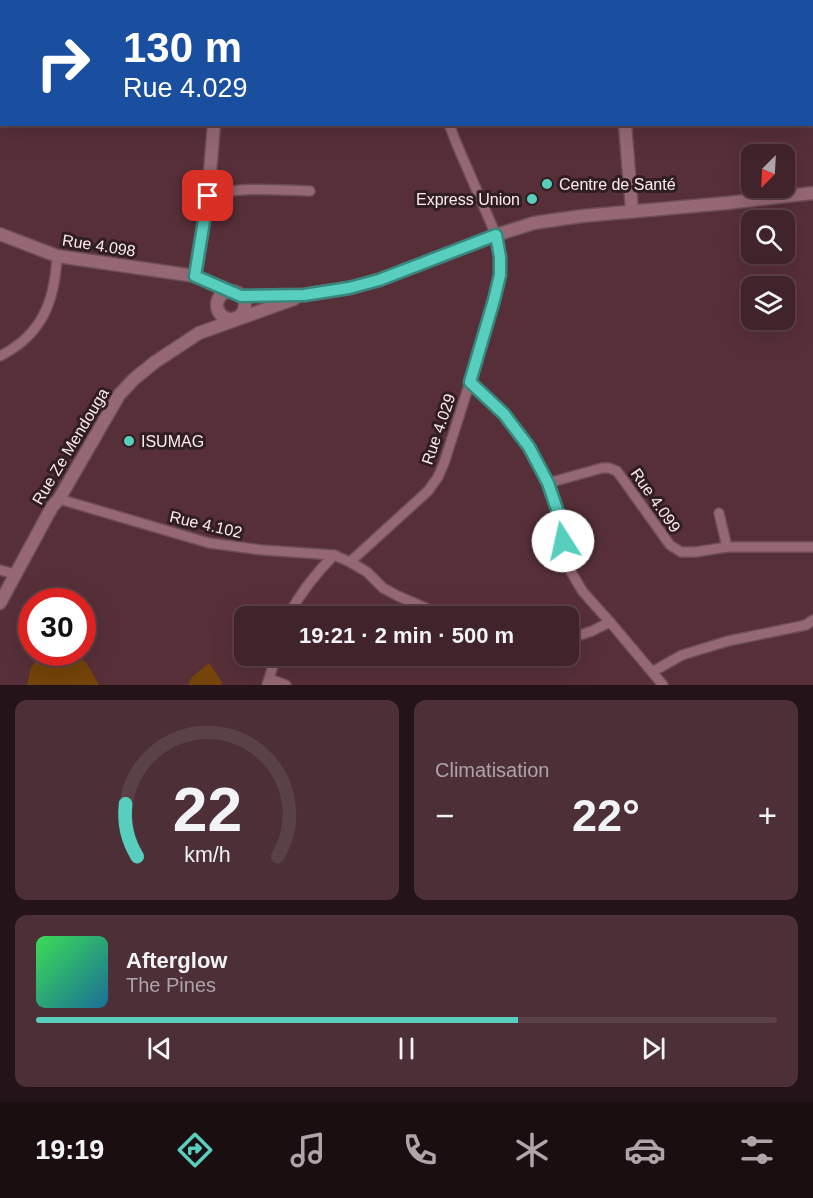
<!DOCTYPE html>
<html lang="fr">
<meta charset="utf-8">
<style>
:root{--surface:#41232b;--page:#4c2f37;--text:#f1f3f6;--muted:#aea4a9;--line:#5a4047;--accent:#58cebf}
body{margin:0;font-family:Helvetica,sans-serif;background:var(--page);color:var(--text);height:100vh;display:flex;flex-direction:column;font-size:22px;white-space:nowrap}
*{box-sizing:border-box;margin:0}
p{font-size:20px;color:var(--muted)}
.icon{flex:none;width:33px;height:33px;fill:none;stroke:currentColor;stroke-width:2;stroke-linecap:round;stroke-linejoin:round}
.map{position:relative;height:685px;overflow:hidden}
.details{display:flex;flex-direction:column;gap:15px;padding:15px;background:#241318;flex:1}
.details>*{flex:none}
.guide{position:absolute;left:0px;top:0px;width:813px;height:126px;box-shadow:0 6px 24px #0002,0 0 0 2px var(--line);background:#1a4fa0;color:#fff;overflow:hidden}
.needle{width:39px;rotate:204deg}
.buttons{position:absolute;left:741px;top:144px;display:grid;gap:12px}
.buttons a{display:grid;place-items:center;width:54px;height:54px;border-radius:12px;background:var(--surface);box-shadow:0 6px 24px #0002,0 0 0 2px var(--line);font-size:30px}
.speed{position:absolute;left:18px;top:588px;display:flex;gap:12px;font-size:30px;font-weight:700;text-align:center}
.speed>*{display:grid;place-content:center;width:78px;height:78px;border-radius:50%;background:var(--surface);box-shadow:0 6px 24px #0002,0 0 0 2px var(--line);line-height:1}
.speed .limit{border:9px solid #d22;background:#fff;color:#111}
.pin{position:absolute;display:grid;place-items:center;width:51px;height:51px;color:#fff;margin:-26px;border-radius:12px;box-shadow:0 3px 9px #0006}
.me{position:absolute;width:66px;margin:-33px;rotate:350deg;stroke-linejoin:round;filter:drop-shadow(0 0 4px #0008)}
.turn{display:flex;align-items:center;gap:21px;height:126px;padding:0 24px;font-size:27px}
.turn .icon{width:78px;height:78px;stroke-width:2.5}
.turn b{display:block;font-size:42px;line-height:51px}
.big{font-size:45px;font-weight:600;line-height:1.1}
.details .tile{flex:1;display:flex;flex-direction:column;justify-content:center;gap:9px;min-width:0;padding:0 21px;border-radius:12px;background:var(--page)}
.details .dial{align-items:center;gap:0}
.dial svg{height:156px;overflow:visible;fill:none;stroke:var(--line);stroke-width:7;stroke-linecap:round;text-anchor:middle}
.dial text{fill:var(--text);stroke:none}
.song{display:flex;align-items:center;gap:18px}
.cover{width:72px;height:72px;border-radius:9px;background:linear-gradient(135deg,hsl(130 70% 55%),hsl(200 70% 35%))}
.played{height:6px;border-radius:3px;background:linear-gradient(90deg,var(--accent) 65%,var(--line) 65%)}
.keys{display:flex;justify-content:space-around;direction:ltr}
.heat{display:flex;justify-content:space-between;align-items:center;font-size:33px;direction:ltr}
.details .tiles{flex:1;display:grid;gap:15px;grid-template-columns:1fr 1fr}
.tile:last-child{grid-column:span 2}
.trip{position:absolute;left:234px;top:606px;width:345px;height:60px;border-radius:12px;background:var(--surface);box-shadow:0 6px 24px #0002,0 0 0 2px var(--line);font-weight:600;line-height:60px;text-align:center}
.dock{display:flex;height:96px;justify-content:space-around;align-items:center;background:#1a0e11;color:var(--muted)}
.dock .icon{width:42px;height:42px}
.dock .active{color:var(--accent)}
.dock b{font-size:27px;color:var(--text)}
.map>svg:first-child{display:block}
.green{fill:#74440a}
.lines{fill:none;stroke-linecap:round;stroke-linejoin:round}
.street-casing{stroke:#6d4d56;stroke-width:12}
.secondary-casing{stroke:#6d4d56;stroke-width:15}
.street{stroke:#966873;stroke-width:9}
.secondary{stroke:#966873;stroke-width:12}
.route-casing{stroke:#39867c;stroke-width:15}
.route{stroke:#58cebf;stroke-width:10}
.poi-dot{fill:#58cebf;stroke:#311e22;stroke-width:2}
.labels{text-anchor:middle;stroke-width:6;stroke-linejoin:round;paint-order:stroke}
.poi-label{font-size:16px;fill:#fdecef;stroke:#311e22;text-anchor:start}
.street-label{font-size:16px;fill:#fdecef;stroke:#311e22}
</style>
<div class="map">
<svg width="813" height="685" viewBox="0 0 813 685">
<rect width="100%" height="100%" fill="#572f39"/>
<g class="green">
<path d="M46 652C81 652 83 655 99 685H27L31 667Z"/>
<path d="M209 663 222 682 221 685H188L192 677Z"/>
</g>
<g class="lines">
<defs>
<g id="street">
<path d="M144 0 154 2"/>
<path d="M461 2V0"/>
<path d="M0 46H2"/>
<path d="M208 196C241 186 277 190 310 191"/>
<path d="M0 356C42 335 55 301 57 256"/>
<path d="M470 382 504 414 529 447 548 483 561 521 564 560 583 592 610 622"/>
<path d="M548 483 602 468H609L617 471 670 545 681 552H695L727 547H813"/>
<path d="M59 499 209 543 262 550 334 555 350 562"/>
<path d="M719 513 727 547"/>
<path d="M0 570 15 574"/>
<path d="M288 616C301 592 315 574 334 555"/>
<path d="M444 616 398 596 383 588 367 572 350 562 428 491 438 477 444 463 470 382 494 300 500 275V257L496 235 455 140 449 124"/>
<path d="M568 639 592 631 610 622 663 685"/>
<path d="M652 672 682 655 728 641 806 625 813 620"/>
<path d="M270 679 286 685"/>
<path d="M267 685 276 656"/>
</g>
<g id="secondary">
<path d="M235 2 236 0"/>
<path d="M623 2V0"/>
<path d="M625 124 632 210"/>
<path d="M0 234 57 256 195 276 229 291"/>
<path d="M195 276 208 196 214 124"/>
<circle cx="231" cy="305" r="14"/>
<path d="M241 296 304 295 349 288 379 280 496 235 534 223 582 216 727 203 813 193"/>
<path d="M0 603 52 507 59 499 119 395 134 379 155 362 199 333 294 299"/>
</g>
</defs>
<use href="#street" class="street-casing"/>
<use href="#secondary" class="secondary-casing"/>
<use href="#street" class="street"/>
<use href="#secondary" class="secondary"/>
</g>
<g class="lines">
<defs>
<path id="route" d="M208 196 195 276 241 296 304 295 349 288 379 280 496 235 500 257V275L494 300 470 382 504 414 529 447 548 483 561 521 563 541"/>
</defs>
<use href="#route" class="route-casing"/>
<use href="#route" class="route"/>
</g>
<g class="poi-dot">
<circle cx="547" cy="184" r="6"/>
<circle cx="532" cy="199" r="6"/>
<circle cx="129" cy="441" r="6"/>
</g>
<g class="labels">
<g class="poi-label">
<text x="559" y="190">Centre de Santé</text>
<text x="520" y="205" text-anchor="end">Express Union</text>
<text x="141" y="447">ISUMAG</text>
</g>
<g class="street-label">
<text transform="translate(99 245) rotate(9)" y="6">Rue 4.098</text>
<text transform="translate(438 429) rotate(-71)" y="6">Rue 4.029</text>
<text transform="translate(70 446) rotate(-59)" y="6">Rue Ze Mendouga</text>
<text transform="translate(656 500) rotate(55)" y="6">Rue 4.099</text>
<text transform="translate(206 524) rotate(13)" y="6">Rue 4.102</text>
</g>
</g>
</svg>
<div class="buttons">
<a><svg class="needle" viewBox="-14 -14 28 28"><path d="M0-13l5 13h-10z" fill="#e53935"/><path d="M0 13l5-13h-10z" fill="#aea4a9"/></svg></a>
<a><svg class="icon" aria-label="search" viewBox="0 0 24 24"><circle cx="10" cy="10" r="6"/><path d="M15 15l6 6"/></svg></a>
<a><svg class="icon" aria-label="layers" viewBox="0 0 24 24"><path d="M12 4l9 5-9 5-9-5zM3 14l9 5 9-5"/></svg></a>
</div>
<div class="speed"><div class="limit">30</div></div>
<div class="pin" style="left:208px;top:196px;background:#d93025"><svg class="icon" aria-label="arrive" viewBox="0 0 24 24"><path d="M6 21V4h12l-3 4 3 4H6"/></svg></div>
<svg class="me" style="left:563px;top:541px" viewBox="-20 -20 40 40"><circle r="19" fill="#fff"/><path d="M0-13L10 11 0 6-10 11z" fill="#58cebf"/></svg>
<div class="trip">19:21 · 2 min · 500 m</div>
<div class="guide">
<div class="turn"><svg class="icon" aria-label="right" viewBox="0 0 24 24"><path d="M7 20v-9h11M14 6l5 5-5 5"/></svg><div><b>130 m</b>Rue 4.029</div></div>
</div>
</div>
<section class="details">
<div class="tiles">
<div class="tile dial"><svg viewBox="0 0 100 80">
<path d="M14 69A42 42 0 1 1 86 69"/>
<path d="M14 69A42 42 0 0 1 8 42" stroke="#58cebf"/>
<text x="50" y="56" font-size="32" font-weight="700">22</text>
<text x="50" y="72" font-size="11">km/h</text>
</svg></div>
<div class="tile"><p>Climatisation</p>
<div class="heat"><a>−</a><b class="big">22°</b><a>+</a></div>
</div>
<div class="tile">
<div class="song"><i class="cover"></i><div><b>Afterglow</b><p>The Pines</p></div></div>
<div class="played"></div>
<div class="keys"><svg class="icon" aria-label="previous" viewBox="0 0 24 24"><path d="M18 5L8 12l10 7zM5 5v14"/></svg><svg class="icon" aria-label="pause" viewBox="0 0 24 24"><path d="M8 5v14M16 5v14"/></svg><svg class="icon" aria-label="next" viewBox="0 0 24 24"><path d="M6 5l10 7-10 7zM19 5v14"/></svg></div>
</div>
</div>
</section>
<nav class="dock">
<b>19:19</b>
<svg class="icon active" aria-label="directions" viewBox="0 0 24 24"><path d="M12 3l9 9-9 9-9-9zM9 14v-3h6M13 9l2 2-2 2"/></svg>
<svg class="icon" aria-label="music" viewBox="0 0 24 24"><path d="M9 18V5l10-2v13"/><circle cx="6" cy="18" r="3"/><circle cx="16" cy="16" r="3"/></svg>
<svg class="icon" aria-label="phone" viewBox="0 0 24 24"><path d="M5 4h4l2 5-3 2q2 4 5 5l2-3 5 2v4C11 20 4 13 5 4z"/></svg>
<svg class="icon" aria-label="climate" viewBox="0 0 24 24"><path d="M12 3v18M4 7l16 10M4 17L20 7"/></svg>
<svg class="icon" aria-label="car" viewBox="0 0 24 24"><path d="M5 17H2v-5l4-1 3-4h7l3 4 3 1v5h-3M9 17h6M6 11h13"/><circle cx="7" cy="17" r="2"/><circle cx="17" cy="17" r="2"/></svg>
<svg class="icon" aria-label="filters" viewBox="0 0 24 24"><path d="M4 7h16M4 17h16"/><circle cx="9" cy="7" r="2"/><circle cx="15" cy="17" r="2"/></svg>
</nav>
